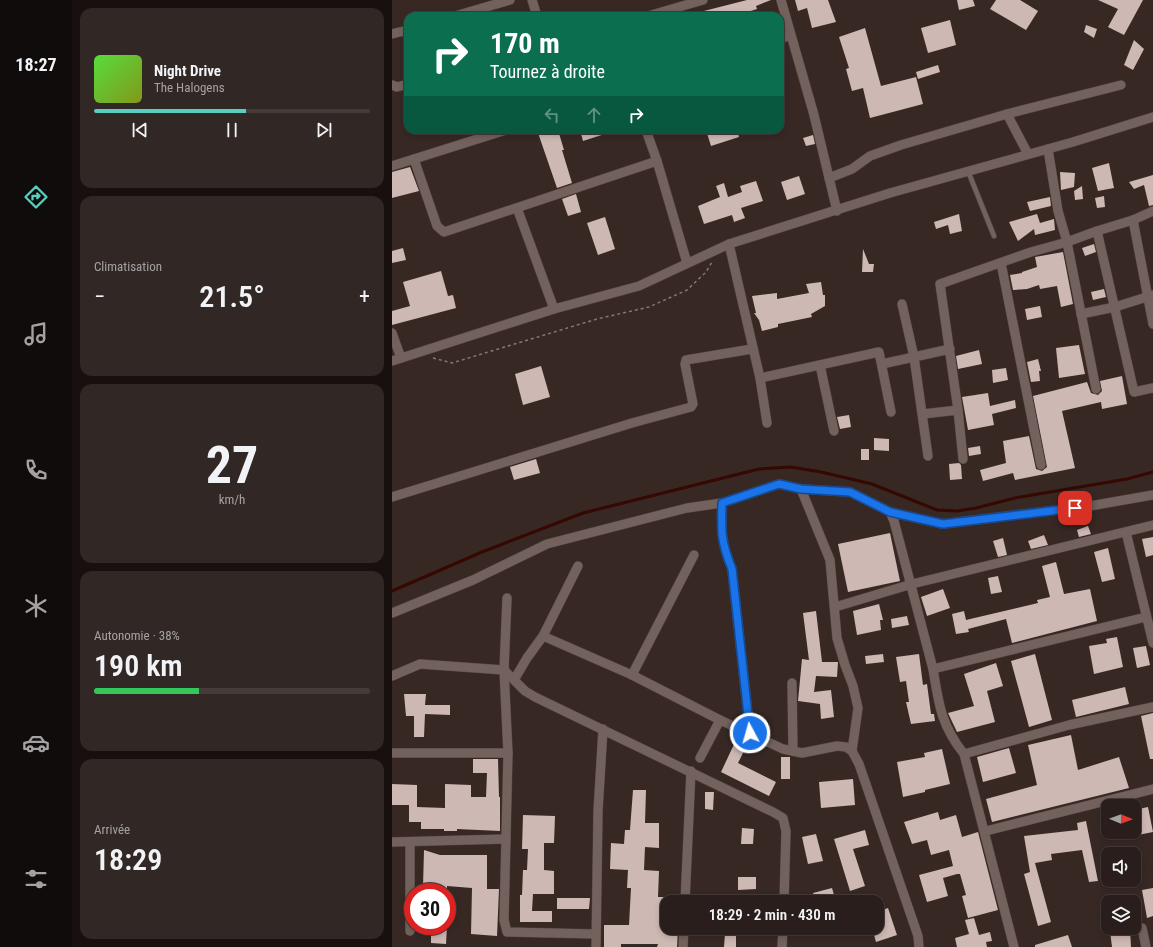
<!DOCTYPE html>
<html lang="fr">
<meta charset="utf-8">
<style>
:root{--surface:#291e1b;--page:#312724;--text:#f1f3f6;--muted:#a5a2a3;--line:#453c3a;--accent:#58cec0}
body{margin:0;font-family:"Roboto Condensed",sans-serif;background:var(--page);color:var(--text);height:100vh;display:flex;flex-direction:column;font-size:15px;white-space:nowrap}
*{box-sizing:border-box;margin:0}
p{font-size:13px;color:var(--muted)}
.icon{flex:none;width:22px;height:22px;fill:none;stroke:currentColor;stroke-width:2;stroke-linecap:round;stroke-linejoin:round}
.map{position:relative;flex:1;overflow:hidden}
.drawer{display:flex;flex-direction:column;gap:8px;padding:8px;background:#17100f;width:320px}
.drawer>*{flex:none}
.guide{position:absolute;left:12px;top:12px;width:380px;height:122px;border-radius:12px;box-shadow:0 2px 6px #0003,0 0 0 1px var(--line);background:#0b6e4f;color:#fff;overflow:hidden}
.needle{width:26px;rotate:91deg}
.buttons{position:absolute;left:709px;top:799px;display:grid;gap:8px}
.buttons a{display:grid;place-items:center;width:40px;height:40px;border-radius:8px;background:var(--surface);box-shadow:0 2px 6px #0003,0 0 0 1px var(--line);font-size:20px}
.speed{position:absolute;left:12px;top:883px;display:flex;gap:8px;font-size:20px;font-weight:700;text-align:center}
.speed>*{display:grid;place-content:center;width:52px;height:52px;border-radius:50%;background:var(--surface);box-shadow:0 2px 6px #0003,0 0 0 1px var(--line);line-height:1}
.speed .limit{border:6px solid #d22;background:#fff;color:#111}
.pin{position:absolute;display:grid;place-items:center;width:34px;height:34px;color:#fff;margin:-17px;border-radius:8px;box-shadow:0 2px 6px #0006}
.me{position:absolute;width:44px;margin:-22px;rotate:354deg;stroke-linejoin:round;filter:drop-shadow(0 0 3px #0008)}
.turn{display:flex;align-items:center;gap:14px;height:84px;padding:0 20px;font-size:18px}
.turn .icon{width:52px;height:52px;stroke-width:2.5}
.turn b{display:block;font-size:28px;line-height:34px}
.lanes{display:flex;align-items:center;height:38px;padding:0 20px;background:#0003;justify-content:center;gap:20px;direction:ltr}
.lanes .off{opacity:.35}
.big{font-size:30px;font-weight:600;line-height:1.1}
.drawer .card{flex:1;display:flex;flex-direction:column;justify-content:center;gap:6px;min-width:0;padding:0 14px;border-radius:12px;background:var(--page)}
.drawer .dial{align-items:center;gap:0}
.dial b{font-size:52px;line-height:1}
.song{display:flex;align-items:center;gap:12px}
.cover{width:48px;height:48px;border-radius:6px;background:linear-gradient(135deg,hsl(110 70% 55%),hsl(70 70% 35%))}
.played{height:4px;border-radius:2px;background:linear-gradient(90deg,var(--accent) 55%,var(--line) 55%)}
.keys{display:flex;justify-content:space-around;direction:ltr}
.heat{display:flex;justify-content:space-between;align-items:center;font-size:22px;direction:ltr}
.charge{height:6px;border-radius:3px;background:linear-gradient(90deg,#34c759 38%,var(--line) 0)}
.trip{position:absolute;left:268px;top:895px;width:224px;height:40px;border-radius:12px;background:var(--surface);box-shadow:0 2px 6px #0003,0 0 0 1px var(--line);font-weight:600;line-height:40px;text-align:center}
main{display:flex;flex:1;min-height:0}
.menu{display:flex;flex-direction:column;width:72px;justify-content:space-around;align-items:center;background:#100c0b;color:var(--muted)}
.menu .icon{width:28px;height:28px}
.menu .on{color:var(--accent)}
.menu b{font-size:18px;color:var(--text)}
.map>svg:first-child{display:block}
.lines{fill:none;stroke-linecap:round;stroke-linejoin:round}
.stream{stroke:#350801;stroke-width:3}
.building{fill:#cdb8b3}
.lane-casing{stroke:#524542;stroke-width:6}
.street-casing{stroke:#524542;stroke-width:10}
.path{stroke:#857874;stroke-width:1.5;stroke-dasharray:3 3;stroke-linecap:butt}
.lane{stroke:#73615d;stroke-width:4.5}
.street{stroke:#73615d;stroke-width:9}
.route-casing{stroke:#114b97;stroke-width:10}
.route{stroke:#1a73e8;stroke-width:7}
</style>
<main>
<nav class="menu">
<b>18:27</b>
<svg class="icon on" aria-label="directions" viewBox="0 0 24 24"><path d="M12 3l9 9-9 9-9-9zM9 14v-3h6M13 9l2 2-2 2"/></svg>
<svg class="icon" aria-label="music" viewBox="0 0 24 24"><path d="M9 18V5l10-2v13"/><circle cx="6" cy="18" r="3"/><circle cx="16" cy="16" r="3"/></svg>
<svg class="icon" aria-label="phone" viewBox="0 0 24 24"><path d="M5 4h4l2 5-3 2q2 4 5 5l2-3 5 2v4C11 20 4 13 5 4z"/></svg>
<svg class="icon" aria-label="climate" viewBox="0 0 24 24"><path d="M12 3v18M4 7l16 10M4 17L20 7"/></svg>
<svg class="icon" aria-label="car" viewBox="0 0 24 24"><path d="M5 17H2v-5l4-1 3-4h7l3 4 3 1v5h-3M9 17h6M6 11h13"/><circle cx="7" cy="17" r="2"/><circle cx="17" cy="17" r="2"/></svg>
<svg class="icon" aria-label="filters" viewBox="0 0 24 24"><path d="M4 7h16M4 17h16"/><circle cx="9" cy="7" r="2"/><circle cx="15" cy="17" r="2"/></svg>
</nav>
<section class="drawer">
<div class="card">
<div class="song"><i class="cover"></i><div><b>Night Drive</b><p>The Halogens</p></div></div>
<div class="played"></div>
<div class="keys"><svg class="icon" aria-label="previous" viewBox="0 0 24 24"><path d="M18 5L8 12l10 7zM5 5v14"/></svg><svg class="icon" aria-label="pause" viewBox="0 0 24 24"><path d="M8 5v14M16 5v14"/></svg><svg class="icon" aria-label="next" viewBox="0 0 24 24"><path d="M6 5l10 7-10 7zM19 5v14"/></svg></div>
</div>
<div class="card"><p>Climatisation</p>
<div class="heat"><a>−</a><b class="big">21.5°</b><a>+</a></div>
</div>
<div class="card dial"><b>27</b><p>km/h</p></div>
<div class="card"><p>Autonomie · 38%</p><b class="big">190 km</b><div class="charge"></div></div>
<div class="card"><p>Arrivée</p><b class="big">18:29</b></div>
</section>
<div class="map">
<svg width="761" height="947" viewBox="0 0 761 947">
<rect width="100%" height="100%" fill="#372824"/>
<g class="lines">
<path class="stream" d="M0 591 90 552 191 513 367 469 399 467 429 472 480 484 545 510 565 511 584 508 623 498 735 479 761 472"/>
</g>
<g class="building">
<path d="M355 0H379L364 6 365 9 343 16H304V13Z"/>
<path d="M403 0H436L444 22 420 28 415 8 406 11Z"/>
<path d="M565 0H581L583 6 567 10Z"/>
<path d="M604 0H628L646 11 634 30 598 9Z"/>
<path d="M706 0H751L732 35 716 27 726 9Z"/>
<path d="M558 20 564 45 536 53 529 28Z"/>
<path d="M694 25 705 29 702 38 692 32Z"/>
<path d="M473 28 489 86 524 77 531 104 478 118 471 88 460 91 454 69 457 68 447 37Z"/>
<path d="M742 40 752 49 741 70 732 65Z"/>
<path d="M546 65 548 72 526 79 524 72Z"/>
<path d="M145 130H166L172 150H170L180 183 165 188Z"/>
<path d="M188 130H218L219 132 191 141Z"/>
<path d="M314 130H345L347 137 319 146Z"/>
<path d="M421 135 423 144 414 146 411 138Z"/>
<path d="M717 163 722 188 706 191 700 168Z"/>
<path d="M18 167 27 191 0 198V172Z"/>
<path d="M668 172 683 173 682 187 669 190Z"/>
<path d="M761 175V205L757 206 752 185 742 189 737 182Z"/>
<path d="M407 176 413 194 395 200 389 182Z"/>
<path d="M364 181 371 201 349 208 353 218 342 222 340 215 312 224 306 206 328 197 324 186 332 183 336 197 350 192 348 186Z"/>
<path d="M690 186 691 199 683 200 682 191Z"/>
<path d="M184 194 189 212 176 216 170 199Z"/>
<path d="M712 196 713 207 705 208 703 198Z"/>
<path d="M658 197 659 206 638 211 635 202Z"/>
<path d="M567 214 570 231 558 234 556 225 544 229 542 222Z"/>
<path d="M645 214 648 223 662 219 663 230 643 235 642 229 626 241 617 222Z"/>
<path d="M213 217 223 249 206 255 195 223Z"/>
<path d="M702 244 704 252 693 256 690 248Z"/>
<path d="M11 248 14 260 0 263V251Z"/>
<path d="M471 249 477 264H482L481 272H470Z"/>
<path d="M671 252 681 304 669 307 665 286 648 289 647 285 635 289 621 290 618 275 630 273V272L645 267 643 257Z"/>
<path d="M49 271 56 296 61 295 64 308 0 325V311L18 306 11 282Z"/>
<path d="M429 282 431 295H433V306L419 314 420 317 386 324V327L370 331 367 320 362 313H364L360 296 385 293V299L417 293 414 284Z"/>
<path d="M712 289 714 297 701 300 699 292Z"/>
<path d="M648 306 650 317 635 320 633 309Z"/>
<path d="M687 345 693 374 667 378 664 348Z"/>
<path d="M587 350 590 364 566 369 564 356Z"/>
<path d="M646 359 649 371H647L648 381 639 382 635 362Z"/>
<path d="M149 366 158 397 131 405 123 374Z"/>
<path d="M614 368 616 380 601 383 600 370Z"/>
<path d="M730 376 735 404 710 409 709 402 670 411 683 468 623 480 621 473 591 481 588 470 614 463 611 441 637 436 644 469 650 471 655 467 641 396 695 382 699 393 706 395 710 391 708 381Z"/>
<path d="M596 393 598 406 623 400 624 408 600 414 602 425 576 430 570 397Z"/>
<path d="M457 415 459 427 448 429 445 417Z"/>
<path d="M482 438 497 439V451L482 450Z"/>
<path d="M588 446 589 454 577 456 576 448Z"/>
<rect x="469" y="449" width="8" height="11"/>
<path d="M144 459 148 473 122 480 118 467Z"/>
<path d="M567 463 569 465 570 479 558 480 557 464Z"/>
<path d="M696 526 699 534 687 537 685 530Z"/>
<path d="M498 533 508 581 456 592 446 544Z"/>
<path d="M652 535 656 545 639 549 636 541Z"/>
<path d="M761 537V555L754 557 750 539Z"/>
<path d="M611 538 615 555 606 557 601 541Z"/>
<path d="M716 548 723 579 710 582 702 552Z"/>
<path d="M664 562 672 594 698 589 705 621 620 643 614 619 576 629 577 632 564 634 560 614 572 611 574 620 646 603 645 600 658 597 650 566Z"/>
<path d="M606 576 610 592 599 594 596 578Z"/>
<path d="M551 589 558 608 535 616 529 597Z"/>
<path d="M487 604 491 620H488L489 630 465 635 461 611Z"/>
<path d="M424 611 430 662H446L445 677 424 676 422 692 439 690 442 717 429 719 428 704 406 701 410 659 417 660 411 613Z"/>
<path d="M515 616 517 625 500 628 499 619Z"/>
<path d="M725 637 731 667 702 674 697 646 715 643 714 639Z"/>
<path d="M754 646 758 665 745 668 741 648Z"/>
<path d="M491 654 492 662 474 664 473 656Z"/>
<path d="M527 654 531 685 535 684 539 714H542L543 721 519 724 514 702H517L514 681 508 682 504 657Z"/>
<path d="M643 654 660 720 637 727 619 661Z"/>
<path d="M604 663 611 686 595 691 603 722 565 732 556 713 582 706 572 674Z"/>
<path d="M733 687 737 704 684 717 680 700Z"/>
<path d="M12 694H34L33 705H58V715L33 714 32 737H22V716H14Z"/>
<path d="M761 713V759H758L749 716Z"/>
<path d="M679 735 686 770 727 757 737 788 600 822 594 799 645 785 636 745Z"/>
<path d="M345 738 356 743 346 763 384 782 377 796 329 772Z"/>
<path d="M617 748 624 773 591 782 585 757Z"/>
<path d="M550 749 558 784 533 790V792L511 797 505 762 533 757 532 753Z"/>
<rect x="389" y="757" width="9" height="22"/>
<path d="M81 759H106L107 797H108V831L65 829V831H52V829H29V822H17V805H0V784L25 785V807L53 808V784L79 785V797H94L95 773H81Z"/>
<path d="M461 779 463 805 429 808 427 782Z"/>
<path d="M241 790H254L253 823H267V848L253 847 252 870 267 871 266 897H275V928H286L285 947H265L266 944H229V947H212V925H237L239 888H235L236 870 218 869 219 843 232 844 233 830H238Z"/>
<path d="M313 792H322L321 810 313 809Z"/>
<path d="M756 807 761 832 746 835 742 810Z"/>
<path d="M546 812 548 820 564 815 570 837 586 832 606 910 576 918 570 896 574 895 568 874H565L551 878 556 896 535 902 527 875 561 866 557 850 539 855 535 840 520 844 512 822Z"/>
<path d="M131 815 163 816 162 843H152V870L162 871V894H141L140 911H160V922H128V895H130L131 870H135L136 849H130Z"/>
<path d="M694 821 706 881 697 882 690 850 659 854 660 860 643 863 659 922 646 926 632 874 638 872 632 836 686 830 685 823Z"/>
<path d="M350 828 362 829 361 844H349Z"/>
<path d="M473 830 477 845 461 849 473 886 458 891 442 839Z"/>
<path d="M424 834 431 861 416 864 410 837Z"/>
<path d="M32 850 48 855H95V889H107L105 936 79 934 80 888 55 886V892H38L39 886 31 887Z"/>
<path d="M346 877H364V889L346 890Z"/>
<path d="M440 888 444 902H424L421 893Z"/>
<path d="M761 888V916L755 918 750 890Z"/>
<path d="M165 898H198L197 909H165Z"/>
<path d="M496 908 505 935 484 942 480 928H485V912Z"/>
<path d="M582 918 587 935 598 932 600 941 594 942 595 947H565L563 938 577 934 573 920Z"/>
<path d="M39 926H55L54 944 39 943Z"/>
<path d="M738 929 739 947H720L718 931Z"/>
<path d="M333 934H344V947H332Z"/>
<path d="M676 935 680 947H643V945Z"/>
</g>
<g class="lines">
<defs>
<path id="lane" d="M576 171 602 236"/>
<g id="street">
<path d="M140 0 145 16"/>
<path d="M389 0 422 115 445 211"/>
<path d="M63 16 118 0"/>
<path d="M256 16 311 0"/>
<path d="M0 34 16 30"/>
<path d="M388 39 398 35"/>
<path d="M0 85 5 87 16 84"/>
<path d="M615 114 729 85"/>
<path d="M254 130 265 161 295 263"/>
<path d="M22 159 45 226 52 232 265 161"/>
<path d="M0 166 114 130"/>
<path d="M437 178 460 169 478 156 509 145 615 114 636 154"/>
<path d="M125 208 162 309"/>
<path d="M741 220 761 324"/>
<path d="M705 231 741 220 761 211"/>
<path d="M337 244 368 378 375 423"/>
<path d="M609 263 649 465"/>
<path d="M689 314 723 307 761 295"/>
<path d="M0 333 9 358"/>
<path d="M0 361 162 309 247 286 337 244 498 193 681 142 761 117"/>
<path d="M490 364 522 357 510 304"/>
<path d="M428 365 442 431"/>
<path d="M368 378 487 352 499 412"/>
<path d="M704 389 675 242 705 231 742 392 761 388"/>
<path d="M566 410 548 284 639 252 675 242 666 211 656 149"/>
<path d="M531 414 566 410 571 459"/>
<path d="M536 456 522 357 558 349"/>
<path d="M409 489 438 560 445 638 453 665 461 686 466 708 460 751"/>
<path d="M0 497 240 423 299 407 301 404 293 364 294 360 360 349"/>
<path d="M330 503C329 532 329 542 340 569L358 733"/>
<path d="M498 512 551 524 698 506 761 495"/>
<path d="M734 532 761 643"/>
<path d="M115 598 112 670 116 753 112 920 115 932 203 934"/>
<path d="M443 607 520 584 761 525"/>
<path d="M0 613 81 580 155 544 295 508 330 503 387 484 409 489 458 492 498 512 502 521 541 669 754 617"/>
<path d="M151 636 240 675 328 720 391 749 410 753 445 746 454 747 460 751 467 764 526 936 527 947"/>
<path d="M541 669C547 705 549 725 572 754L622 947"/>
<path d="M240 675 302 555"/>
<path d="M0 676 28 664 112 670 133 691 143 697 381 812 391 818 394 831 392 902"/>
<path d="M122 680 135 658 151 636 186 566"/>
<path d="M400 683 401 751"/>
<path d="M0 753H116"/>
<path d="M572 754 677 725 761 707"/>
<path d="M308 758 328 720"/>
<path d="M594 831 761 789"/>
<path d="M0 842 114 839"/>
<path d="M293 902 299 771"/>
<path d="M750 928 754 947"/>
<path d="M18 931V842"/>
<path d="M204 947 206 811 211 729"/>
<path d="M291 947 292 928"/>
<path d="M390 947 391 928"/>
</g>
</defs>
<use href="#lane" class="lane-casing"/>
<use href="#street" class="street-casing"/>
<path class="path" d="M41 358 60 363 205 319 257 307 295 290 314 272 320 262"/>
<use href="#lane" class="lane"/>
<use href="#street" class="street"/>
</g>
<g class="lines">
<defs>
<path id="route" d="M358 733 340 569C329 542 329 532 330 503L387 484 409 489 458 492 498 512 551 524 683 508"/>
</defs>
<use href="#route" class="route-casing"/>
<use href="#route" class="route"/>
</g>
</svg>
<div class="buttons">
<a><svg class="needle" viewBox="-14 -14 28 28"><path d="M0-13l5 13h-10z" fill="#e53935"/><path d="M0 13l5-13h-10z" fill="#a5a2a3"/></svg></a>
<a><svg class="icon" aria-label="sound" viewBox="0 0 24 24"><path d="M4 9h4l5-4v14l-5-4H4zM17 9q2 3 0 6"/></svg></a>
<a><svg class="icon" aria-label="layers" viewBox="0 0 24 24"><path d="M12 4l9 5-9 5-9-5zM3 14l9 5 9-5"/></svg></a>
</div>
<div class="speed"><div class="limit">30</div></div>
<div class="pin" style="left:683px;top:508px;background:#d93025"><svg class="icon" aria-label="arrive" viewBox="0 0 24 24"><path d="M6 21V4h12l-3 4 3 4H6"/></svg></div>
<svg class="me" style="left:358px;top:733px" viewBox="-20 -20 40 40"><circle r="17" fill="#1a73e8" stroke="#fff" stroke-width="3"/><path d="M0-11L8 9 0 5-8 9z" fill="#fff"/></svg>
<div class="trip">18:29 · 2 min · 430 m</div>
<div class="guide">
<div class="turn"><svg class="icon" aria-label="right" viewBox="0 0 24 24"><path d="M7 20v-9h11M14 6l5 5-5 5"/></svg><div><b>170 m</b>Tournez à droite</div></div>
<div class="lanes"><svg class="icon off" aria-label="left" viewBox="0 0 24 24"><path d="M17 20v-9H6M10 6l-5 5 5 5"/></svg><svg class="icon off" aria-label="ahead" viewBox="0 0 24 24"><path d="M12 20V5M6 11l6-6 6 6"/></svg><svg class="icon" aria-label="right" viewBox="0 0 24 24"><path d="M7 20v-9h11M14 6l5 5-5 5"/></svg></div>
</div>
</div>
</main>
